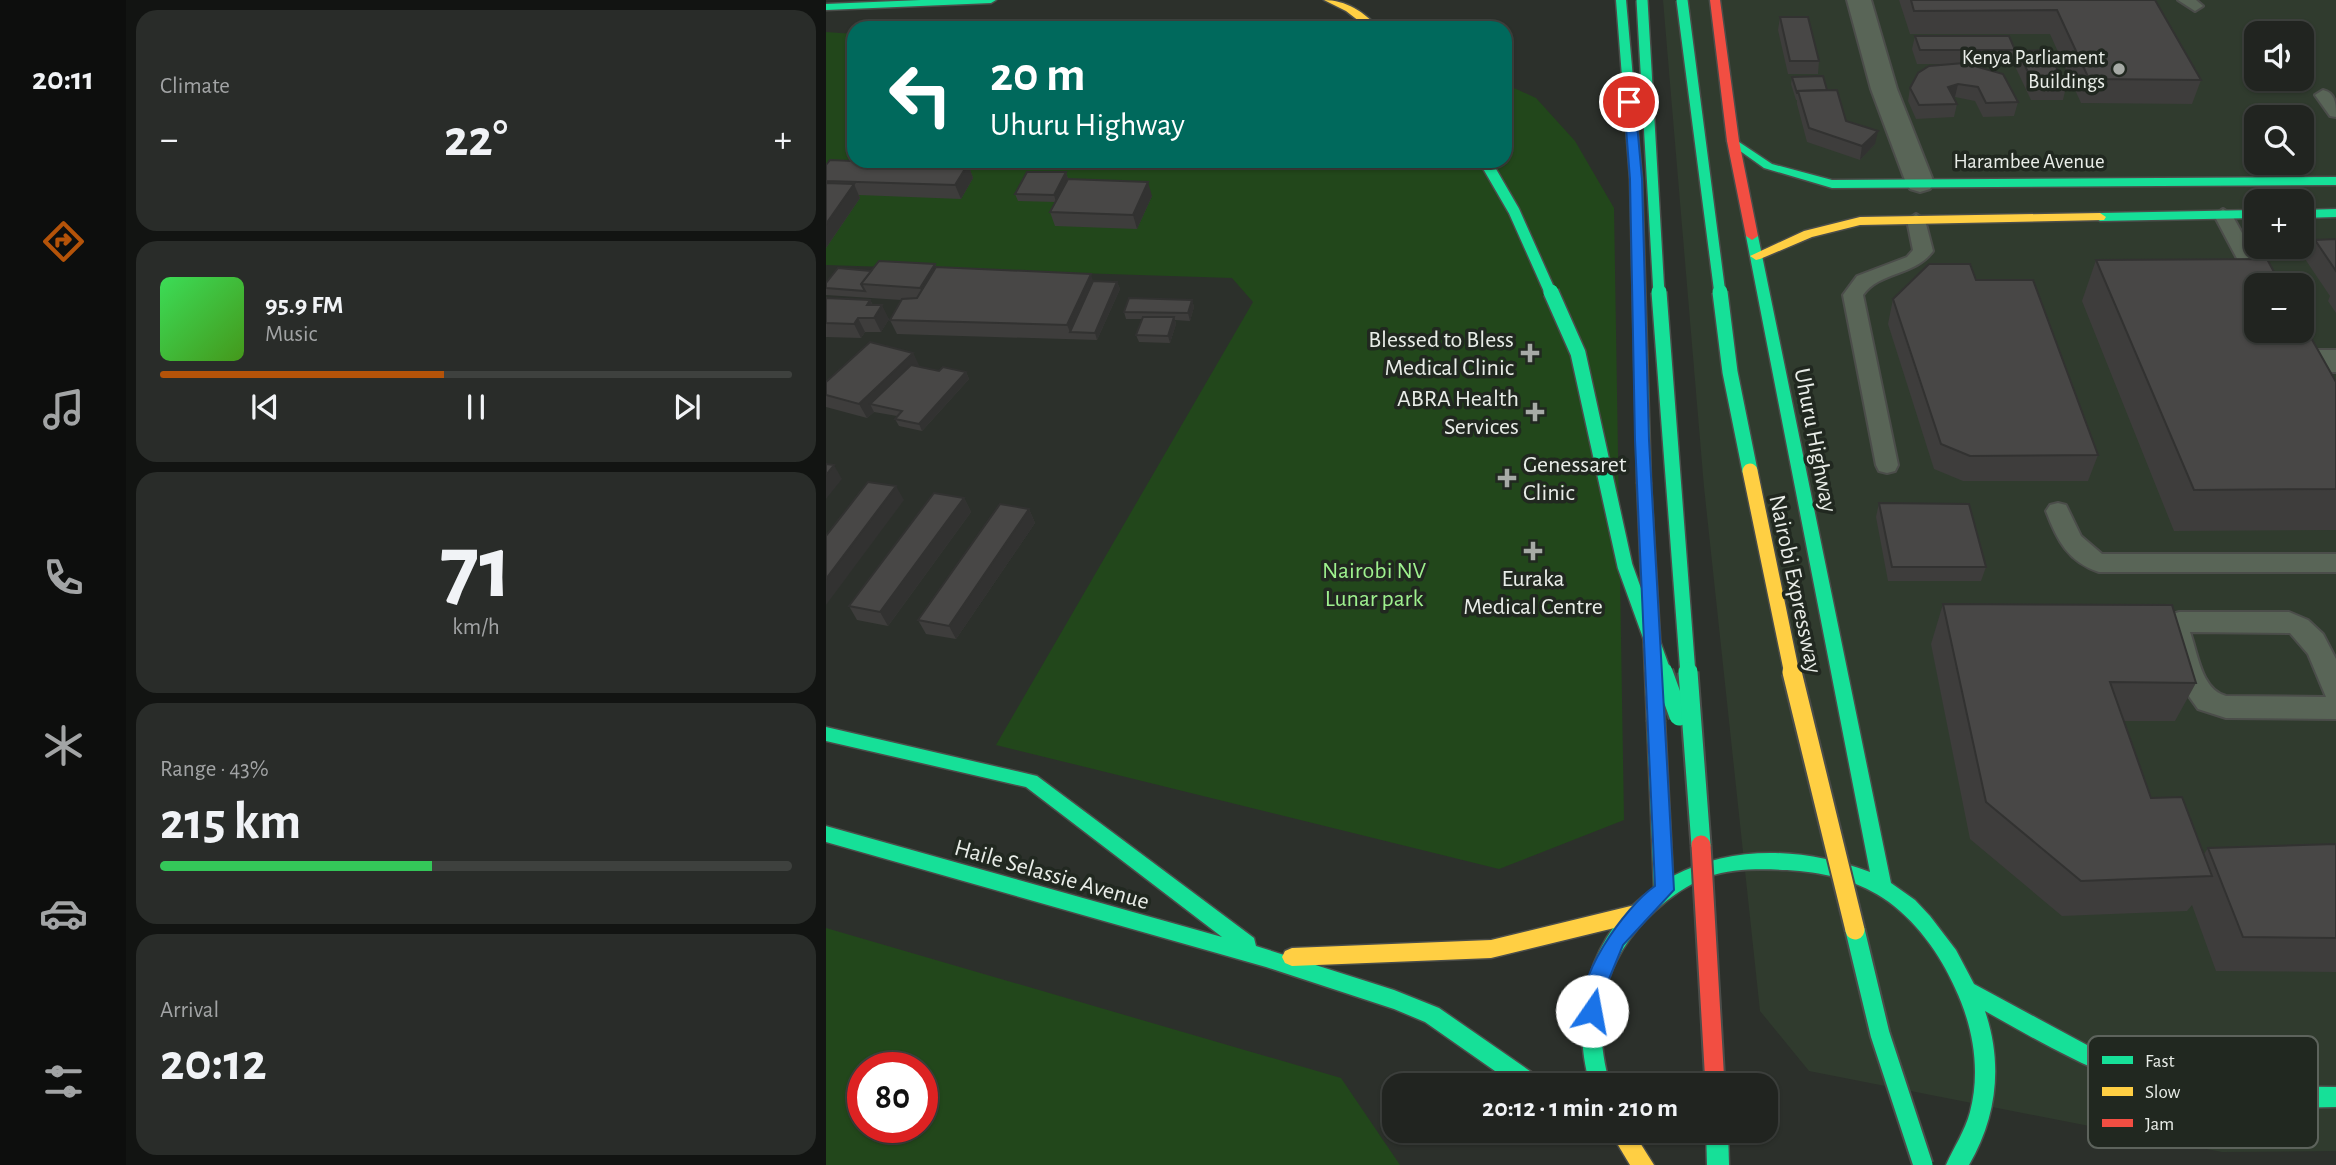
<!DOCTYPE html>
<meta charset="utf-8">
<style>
:root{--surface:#212420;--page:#292c29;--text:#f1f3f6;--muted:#a2a4a5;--line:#3e413e;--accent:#b45309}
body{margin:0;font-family:"Alegreya Sans",sans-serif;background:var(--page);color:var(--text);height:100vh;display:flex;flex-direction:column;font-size:26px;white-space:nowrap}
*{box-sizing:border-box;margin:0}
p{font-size:23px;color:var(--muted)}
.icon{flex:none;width:38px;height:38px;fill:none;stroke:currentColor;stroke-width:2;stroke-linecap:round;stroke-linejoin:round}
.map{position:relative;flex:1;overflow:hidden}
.drawer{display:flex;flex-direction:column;gap:10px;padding:10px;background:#121412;width:700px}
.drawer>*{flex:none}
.hud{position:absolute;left:21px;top:21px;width:665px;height:147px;border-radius:21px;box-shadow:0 2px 5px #0004,0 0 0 2px var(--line);background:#00695c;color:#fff;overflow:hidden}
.buttons{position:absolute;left:1418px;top:21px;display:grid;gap:14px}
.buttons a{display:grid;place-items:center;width:70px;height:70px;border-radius:14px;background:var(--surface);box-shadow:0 2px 5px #0004,0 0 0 2px var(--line);font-size:35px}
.speed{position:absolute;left:21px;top:1052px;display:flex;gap:14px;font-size:35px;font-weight:700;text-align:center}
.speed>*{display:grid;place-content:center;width:91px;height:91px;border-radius:50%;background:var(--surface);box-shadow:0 2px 5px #0004,0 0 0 2px var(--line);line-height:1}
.speed .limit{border:10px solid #d22;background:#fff;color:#111}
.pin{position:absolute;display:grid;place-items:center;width:60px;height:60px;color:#fff;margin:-30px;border:4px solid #fff;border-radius:50%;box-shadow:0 2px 7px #0007}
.me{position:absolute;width:77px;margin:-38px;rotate:12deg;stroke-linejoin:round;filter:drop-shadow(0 0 5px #0008)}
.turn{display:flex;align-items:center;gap:24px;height:147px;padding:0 28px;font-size:32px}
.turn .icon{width:91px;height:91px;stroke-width:2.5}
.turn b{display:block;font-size:49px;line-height:60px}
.big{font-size:52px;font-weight:600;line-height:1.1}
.drawer .card{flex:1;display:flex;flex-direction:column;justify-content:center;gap:10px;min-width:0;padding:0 24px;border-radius:21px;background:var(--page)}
.drawer .dial{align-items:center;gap:0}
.dial b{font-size:91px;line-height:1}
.song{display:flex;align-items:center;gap:21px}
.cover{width:84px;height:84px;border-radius:10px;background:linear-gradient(135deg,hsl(130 70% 55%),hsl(100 70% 35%))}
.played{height:7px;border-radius:4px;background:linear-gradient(90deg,var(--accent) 45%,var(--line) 45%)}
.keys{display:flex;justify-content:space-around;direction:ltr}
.heat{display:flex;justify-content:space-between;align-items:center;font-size:38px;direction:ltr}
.charge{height:10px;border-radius:5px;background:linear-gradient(90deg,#34c759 43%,var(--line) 0)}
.trip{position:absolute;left:556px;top:1073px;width:396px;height:70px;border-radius:21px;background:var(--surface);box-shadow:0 2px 5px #0004,0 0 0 2px var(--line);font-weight:600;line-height:70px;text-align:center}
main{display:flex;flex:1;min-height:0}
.dock{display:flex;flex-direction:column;width:126px;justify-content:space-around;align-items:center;background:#0d0e0d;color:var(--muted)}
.dock .icon{width:49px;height:49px}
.dock .on{color:var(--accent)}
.dock b{font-size:32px;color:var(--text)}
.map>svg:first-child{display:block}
.built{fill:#303b2e;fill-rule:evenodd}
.green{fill:#22471b;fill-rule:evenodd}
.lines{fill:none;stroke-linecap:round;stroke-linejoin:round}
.lane-casing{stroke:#4b4d4a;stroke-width:4}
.street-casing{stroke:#4b4d4a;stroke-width:4}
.fast-casing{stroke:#4b4d4a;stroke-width:3}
.slow-casing{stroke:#4b4d4a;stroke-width:3}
.jam-casing{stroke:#4b4d4a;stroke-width:3}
.lane{fill:#596557;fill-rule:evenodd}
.street{fill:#596557;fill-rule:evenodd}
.fast{fill:#16e098;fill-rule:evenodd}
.slow{fill:#ffcf43;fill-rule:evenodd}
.jam{fill:#f24e42;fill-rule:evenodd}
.fast-bridge-far2-casing{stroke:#4b4d4a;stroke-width:14;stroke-linecap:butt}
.fast-bridge-far1-casing{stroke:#4b4d4a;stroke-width:18;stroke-linecap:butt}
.fast-bridge-casing{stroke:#4b4d4a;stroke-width:23;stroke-linecap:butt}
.slow-bridge-far1-casing{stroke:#4b4d4a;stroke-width:18;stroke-linecap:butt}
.slow-bridge-casing{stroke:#4b4d4a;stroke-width:23;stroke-linecap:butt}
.jam-bridge-casing{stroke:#4b4d4a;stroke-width:23;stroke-linecap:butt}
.fast-bridge-far2{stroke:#16e098;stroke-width:11}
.fast-bridge-far1{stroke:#16e098;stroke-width:15}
.fast-bridge{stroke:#16e098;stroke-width:19}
.slow-bridge-far1{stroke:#ffcf43;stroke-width:15}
.slow-bridge{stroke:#ffcf43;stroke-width:19}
.jam-bridge{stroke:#f24e42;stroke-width:19}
.wall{fill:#3e3d3c}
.shaded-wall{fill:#323231}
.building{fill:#484746;stroke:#323231;stroke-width:2}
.route{fill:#1a73e8;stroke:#114b97;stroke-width:2}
.poi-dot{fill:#a7aba6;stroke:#212820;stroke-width:2.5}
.labels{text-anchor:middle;stroke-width:7;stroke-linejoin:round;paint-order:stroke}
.far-poi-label{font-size:21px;fill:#e9ede8;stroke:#212820;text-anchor:end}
.far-street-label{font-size:21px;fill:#e9ede8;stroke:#212820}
.poi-label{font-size:24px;fill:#e9ede8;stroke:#212820;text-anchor:end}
.street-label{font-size:24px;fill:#e9ede8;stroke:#212820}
.park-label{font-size:24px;fill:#9ef08e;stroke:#212820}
.key{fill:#212820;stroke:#5d635c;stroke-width:2}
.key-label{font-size:19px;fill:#e9ede8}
</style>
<main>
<nav class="dock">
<b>20:11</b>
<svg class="icon on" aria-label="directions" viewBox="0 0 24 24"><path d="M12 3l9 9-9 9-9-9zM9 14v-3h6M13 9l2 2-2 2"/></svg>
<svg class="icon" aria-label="music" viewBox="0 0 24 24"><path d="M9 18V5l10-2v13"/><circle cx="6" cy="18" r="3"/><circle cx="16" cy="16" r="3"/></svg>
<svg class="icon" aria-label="phone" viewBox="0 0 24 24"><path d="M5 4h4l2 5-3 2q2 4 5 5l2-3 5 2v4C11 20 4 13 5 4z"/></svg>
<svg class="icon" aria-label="climate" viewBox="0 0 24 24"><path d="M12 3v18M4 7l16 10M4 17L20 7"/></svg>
<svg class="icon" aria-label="car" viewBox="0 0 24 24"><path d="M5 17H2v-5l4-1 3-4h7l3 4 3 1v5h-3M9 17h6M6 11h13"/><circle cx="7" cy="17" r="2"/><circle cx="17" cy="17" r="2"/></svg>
<svg class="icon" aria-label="filters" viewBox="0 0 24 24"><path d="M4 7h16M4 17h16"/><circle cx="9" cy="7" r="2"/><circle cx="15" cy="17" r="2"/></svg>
</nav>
<section class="drawer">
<div class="card"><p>Climate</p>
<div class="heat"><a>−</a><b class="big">22°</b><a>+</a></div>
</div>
<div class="card">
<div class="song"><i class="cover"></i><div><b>95.9 FM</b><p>Music</p></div></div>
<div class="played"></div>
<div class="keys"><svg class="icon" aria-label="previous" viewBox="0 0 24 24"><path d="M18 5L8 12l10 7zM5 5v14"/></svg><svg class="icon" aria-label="pause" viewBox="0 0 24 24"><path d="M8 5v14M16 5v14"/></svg><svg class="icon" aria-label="next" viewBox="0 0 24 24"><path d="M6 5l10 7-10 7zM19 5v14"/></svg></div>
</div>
<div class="card dial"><b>71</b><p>km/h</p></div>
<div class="card"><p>Range · 43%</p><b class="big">215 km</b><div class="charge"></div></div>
<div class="card"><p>Arrival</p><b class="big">20:12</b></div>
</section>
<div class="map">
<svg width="1510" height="1165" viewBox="0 0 1510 1165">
<rect width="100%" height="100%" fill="#2c302b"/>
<path class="built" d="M837 0H1510V1151L1396 1152 983 1071 934 1011 878 487ZM1430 33H1475V79H1430ZM1430 117H1475V163H1430ZM1430 201H1475V247H1430ZM1430 285H1475V331H1430Z"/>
<g class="green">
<path d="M0 32 28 34V161H679V84L710 98 749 141 788 208 798 820 673 869 170 745 427 302 406 278 0 265Z"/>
<path d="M0 928 515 1078 574 1165H0ZM37 1068H96V1127H37Z"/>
</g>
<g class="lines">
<defs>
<g id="lane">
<path d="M1352 0H1370L1377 6 1369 11Z"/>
<path d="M1497 90C1510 93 1510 105 1510 117L1504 116 1489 95Z"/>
<path d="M1397 209 1406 215 1445 285H1430V290L1425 285 1388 215Z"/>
<path d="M1090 214 1099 220 1107 251C1089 276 1054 271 1037 295L1072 465 1069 471 1061 473 1053 471 1050 465 1017 295 1031 276 1081 257 1087 250 1081 220Z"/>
<path d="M1232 503 1240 505 1255 536 1276 554H1510V572H1273C1242 562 1231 540 1220 511L1224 505Z"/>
<path d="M1353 612H1463L1482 620 1497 634 1510 659V719L1400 718 1372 709 1357 688 1338 630 1344 615ZM1364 632 1464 633 1482 654 1500 697 1400 696C1375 689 1372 654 1364 632Z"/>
</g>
<g id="street">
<path d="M1021 0H1045L1071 89 1108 183 1104 189 1094 192 1084 189 1080 183 1045 89Z"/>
<path d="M1475 350H1510V372H1475L1463 369 1458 361 1463 353Z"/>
</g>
<g id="fast">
<path d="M95 0H170L165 3 0 10V4Z"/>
<path d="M790 0H800L816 179 825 483 818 488 811 483 804 179Z"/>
<path d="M907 138 946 164 1006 180 1510 177V185L1006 188 938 168 903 143 901 141Z"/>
<path d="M1510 209V217L1475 218V210Z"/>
<path d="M1430 210V218L1274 221 1268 217 1274 213Z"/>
<path d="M926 232 932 236 1065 883 1089 900 1104 916 1130 950 1148 984 1261 1045 1311 1066 1372 1082 1423 1086 1510 1087V1107C1464 1108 1416 1110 1370 1102 1294 1088 1226 1049 1159 1011 1177 1064 1171 1117 1143 1165H1120C1128 1147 1139 1131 1144 1112 1155 1070 1147 1026 1129 988 1114 954 1089 919 1057 898 1028 879 995 872 961 870 935 869 907 868 882 877 862 884 844 897 829 911 776 960 765 1017 784 1085H764C743 1011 763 933 828 888L821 721 824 716 830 714 836 716 839 721 847 876C908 844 980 848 1044 872L920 236Z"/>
<path d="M0 727 211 776 428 938 430 946 568 990 613 1008 714 1078 717 1085H689L599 1022 568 1009 440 967 0 842V826L396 937 200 787 0 741Z"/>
<path d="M880 1130H902L903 1165H881Z"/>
</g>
<g id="slow">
<path d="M498 0C520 0 538 12 553 28H542L520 11Z"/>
<path d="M1274 213 1280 217 1278 220 1034 225 986 237 934 259 930 260 924 256 978 231 1034 217Z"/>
<path d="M818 478 825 483 839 721 836 726 830 728 824 726 821 721 811 483Z"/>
<path d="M813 904 820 907 823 913 820 919 813 922 665 958 466 966 459 963 456 957 459 951 466 948 665 940Z"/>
<path d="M783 1130H806L828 1165H804Z"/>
</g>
<path id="jam" d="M884 0H894L913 141 932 236 926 240 920 236 901 141Z"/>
</defs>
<use href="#lane" class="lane-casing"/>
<use href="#street" class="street-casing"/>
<use href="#fast" class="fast-casing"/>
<use href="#slow" class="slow-casing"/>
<use href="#jam" class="jam-casing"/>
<use href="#lane" class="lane"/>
<use href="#street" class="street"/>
<use href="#fast" class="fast"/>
<use href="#slow" class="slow"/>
<use href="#jam" class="jam"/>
<defs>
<g id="fast-bridge-far2">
<path d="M816 0 833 294"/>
<path d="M856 0 894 294"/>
<path d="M659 161 688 211 725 294"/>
</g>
<g id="fast-bridge-far1">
<path d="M725 292 752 353 799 566 838 674"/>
<path d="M833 292 862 674"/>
<path d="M894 292 904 372 924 471"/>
</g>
<g id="fast-bridge">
<path d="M837 672 853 716"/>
<path d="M862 672 875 845"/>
<path d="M1029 930 1054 1034 1097 1165"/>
</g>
<path id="slow-bridge-far1" d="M924 471 966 674"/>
<path id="slow-bridge" d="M966 672 1029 930"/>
<path id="jam-bridge" d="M875 845 889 1085"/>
</defs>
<use href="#fast-bridge-far2" class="fast-bridge-far2-casing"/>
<use href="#fast-bridge-far1" class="fast-bridge-far1-casing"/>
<use href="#fast-bridge" class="fast-bridge-casing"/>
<use href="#slow-bridge-far1" class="slow-bridge-far1-casing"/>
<use href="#slow-bridge" class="slow-bridge-casing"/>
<use href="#jam-bridge" class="jam-bridge-casing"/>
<use href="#fast-bridge-far2" class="fast-bridge-far2"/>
<use href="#fast-bridge-far1" class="fast-bridge-far1"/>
<use href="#fast-bridge" class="fast-bridge"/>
<use href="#slow-bridge-far1" class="slow-bridge-far1"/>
<use href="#slow-bridge" class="slow-bridge"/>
<use href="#jam-bridge" class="jam-bridge"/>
</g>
<g class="wall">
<path d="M1073 0H1329L1375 80 1366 104 1255 103 1224 34H1084Z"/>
<path d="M954 17 993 61 992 74H962L952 30Z"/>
<path d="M1089 36 1189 50 1186 63 1140 64 1192 102 1188 116 1157 117 1149 101 1129 97 1128 98 1131 104 1128 117 1090 119 1082 101 1084 88 1131 64H1091L1086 49Z"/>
<path d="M1192 51 1240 87 1237 100H1205L1188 64Z"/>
<path d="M966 77 1001 90 1020 121 1049 144 1034 160 981 142 971 104V100H970L965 84Z"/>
<path d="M142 164 147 178 135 199 33 195 34 198 0 248V165Z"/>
<path d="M240 172 242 179 326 196 311 229 229 226 224 212 230 202 192 201 189 194Z"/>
<path d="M1510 239V313L1502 301 1504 296 1479 259 1489 240Z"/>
<path d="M1270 260 1510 382V530L1348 531 1256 301Z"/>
<path d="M109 264 111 268 267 281 291 282 294 289 271 340 71 334 64 320 75 300 0 295V283L45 271Z"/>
<path d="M1150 280 1272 455 1262 481H1137L1108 469 1062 324 1067 299Z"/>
<path d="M0 298 44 300 47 305 63 319 55 332H39L35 338 0 337Z"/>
<path d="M366 300 368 307 364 321 349 320 350 324 344 343 313 342 310 335 316 319H300L298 312Z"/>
<path d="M87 353 93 367 113 371 140 372 143 379 96 431 73 426 69 419 71 416 48 412 41 418 0 407V382Z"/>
<path d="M138 498 145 512 62 626 31 620 23 606Z"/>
<path d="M1053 503 1160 567 1155 581H1062L1050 517Z"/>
<path d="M203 509 209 523 130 639 100 634 92 620Z"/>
<path d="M1117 604 1370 683 1349 721H1298L1325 798 1378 854 1382 848 1510 844V972L1390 971 1366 905 1361 911 1236 916 1144 839 1105 644Z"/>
</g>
<g class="shaded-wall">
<path d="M1132 84 1129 97 1119 101 1122 87Z"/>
<path d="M1052 131 1049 144 1034 160 1036 146Z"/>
<path d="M142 164 147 178 135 199 129 185Z"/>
<path d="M240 172 242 179 230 202 228 195Z"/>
<path d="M322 182 326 196 311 229 307 215Z"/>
<path d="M28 184 34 198 0 248V224Z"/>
<path d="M109 264 115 278 100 302 94 288Z"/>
<path d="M265 274 269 288 244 332 241 325Z"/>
<path d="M291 282 294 289 271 340 269 333Z"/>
<path d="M44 300 51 314 56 305 63 319 55 332 48 318 50 315 48 319 41 305Z"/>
<path d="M366 300 368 307 364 321 362 313Z"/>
<path d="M348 317 350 324 344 343 342 336Z"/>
<path d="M32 318 39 332 35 338 28 324Z"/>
<path d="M87 353 94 367 44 404 48 412 41 418 33 404Z"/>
<path d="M140 372 143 379 96 431 93 424Z"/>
<path d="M8 465 16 479 0 499V475Z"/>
<path d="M70 486 78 500 0 605V579Z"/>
<path d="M138 498 145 512 62 626 54 612Z"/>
<path d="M203 509 209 523 130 639 123 626Z"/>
</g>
<g class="building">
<path d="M1085 0H1329L1375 80 1263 79 1231 10 1088 11Z"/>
<path d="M954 17H982L993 61H964Z"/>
<path d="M1089 36H1183L1189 50H1094Z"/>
<path d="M1222 50 1240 87H1209L1192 51Z"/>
<path d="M1138 63 1177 74 1192 102 1160 103 1152 87 1132 84 1122 87 1131 104 1093 105 1084 88 1092 73 1103 66Z"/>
<path d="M997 76 1001 90 972 91V93H971L966 77Z"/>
<path d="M1011 90 1020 121 1052 131 1036 146 983 128 972 91Z"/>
<path d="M4 160 28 161 142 164 129 185 0 181V165Z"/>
<path d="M201 172H240L228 195 189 194Z"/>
<path d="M242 179 322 182 307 215 224 212Z"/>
<path d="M0 183 28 184 0 224Z"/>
<path d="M1510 239V271L1489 240Z"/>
<path d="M1441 259 1455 285H1430V331H1475V320L1510 382V489L1368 490 1270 260Z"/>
<path d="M53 261 109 264 94 288 35 284Z"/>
<path d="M1103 264H1144L1150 280H1207L1272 455 1144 456 1115 444 1067 299Z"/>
<path d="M110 267 265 274 241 325 64 320 76 299 91 298Z"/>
<path d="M12 268 45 271 35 284 39 291 0 288V283Z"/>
<path d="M267 281 291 282 269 333 244 332Z"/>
<path d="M0 298 44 300 41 305H56L48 318H32L28 324 0 323Z"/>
<path d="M303 298 366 300 362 313 298 312Z"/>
<path d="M317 317H348L342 336 310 335Z"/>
<path d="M44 342 87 353 33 404 0 395V382Z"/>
<path d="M85 365 113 371 117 367 140 372 93 424 69 419 76 411 44 404Z"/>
<path d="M0 464 8 465 0 475Z"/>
<path d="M42 482 70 486 0 579V536Z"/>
<path d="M108 493 138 498 54 612 23 606Z"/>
<path d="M1053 503 1143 504 1160 567H1066Z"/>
<path d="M174 504 203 509 123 626 92 620Z"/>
<path d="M1117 604 1346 605 1370 683 1284 682 1325 798 1356 797 1386 876 1255 881 1160 802Z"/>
<path d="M1510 844V938L1417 937 1382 848Z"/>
</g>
<path class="route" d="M803 99 809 102 816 179 823 440 848 890 797 945 778 991 774 1018 766 1021 759 1018C744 982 800 906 829 886L809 440 804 179 798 102Z"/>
<g class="poi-dot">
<circle cx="1293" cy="69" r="7"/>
<path d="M700.5 342.5h7v7h7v7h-7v7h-7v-7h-7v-7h7z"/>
<path d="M705.5 401.5h7v7h7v7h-7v7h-7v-7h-7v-7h7z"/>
<path d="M677.5 467.5h7v7h7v7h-7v7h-7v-7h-7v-7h7z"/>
<path d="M703.5 540.5h7v7h7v7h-7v7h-7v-7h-7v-7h7z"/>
</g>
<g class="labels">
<g class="far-poi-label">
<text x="1279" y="64">Kenya Parliament<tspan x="1279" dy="24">Buildings</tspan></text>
</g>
<g class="far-street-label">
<text x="1203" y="168">Harambee Avenue</text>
</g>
<g class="poi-label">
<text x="688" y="347">Blessed to Bless<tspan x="688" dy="28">Medical Clinic</tspan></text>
<text x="693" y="406">ABRA Health<tspan x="693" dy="28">Services</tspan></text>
<text x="697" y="472" text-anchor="start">Genessaret<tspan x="697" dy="28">Clinic</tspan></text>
<text x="707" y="586" text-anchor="middle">Euraka<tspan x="707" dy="28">Medical Centre</tspan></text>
</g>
<g class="street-label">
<text transform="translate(990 440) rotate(79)" y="8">Uhuru Highway</text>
<text transform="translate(970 584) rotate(78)" y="8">Nairobi Expressway</text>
<text transform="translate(226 874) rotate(16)" y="8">Haile Selassie Avenue</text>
</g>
<g class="park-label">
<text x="548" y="578">Nairobi NV<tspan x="548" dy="28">Lunar park</tspan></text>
</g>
</g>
<rect x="1262" y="1036" width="230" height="112" rx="10" class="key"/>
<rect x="1276" y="1056" width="31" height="8" fill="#16e098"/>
<rect x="1276" y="1087" width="31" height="9" fill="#ffcf43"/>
<rect x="1276" y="1119" width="31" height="8" fill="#f24e42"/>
<g class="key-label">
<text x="1319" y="1067">Fast</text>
<text x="1319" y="1098">Slow</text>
<text x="1319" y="1130">Jam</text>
</g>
</svg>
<div class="buttons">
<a><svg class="icon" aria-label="sound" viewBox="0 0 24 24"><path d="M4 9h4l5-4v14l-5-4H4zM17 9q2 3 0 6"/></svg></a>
<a><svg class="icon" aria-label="search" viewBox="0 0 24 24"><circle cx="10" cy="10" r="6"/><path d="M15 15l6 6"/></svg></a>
<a>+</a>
<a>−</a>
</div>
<div class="speed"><div class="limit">80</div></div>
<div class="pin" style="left:803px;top:102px;background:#d93025"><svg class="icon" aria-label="arrive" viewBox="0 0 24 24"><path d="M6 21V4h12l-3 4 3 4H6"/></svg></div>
<svg class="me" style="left:766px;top:1011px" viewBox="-20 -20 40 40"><circle r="19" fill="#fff"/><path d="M0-13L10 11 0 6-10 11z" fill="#1a73e8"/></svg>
<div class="trip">20:12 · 1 min · 210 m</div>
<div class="hud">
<div class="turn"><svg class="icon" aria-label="left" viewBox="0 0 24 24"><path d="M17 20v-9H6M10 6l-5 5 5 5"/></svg><div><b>20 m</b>Uhuru Highway</div></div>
</div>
</div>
</main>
